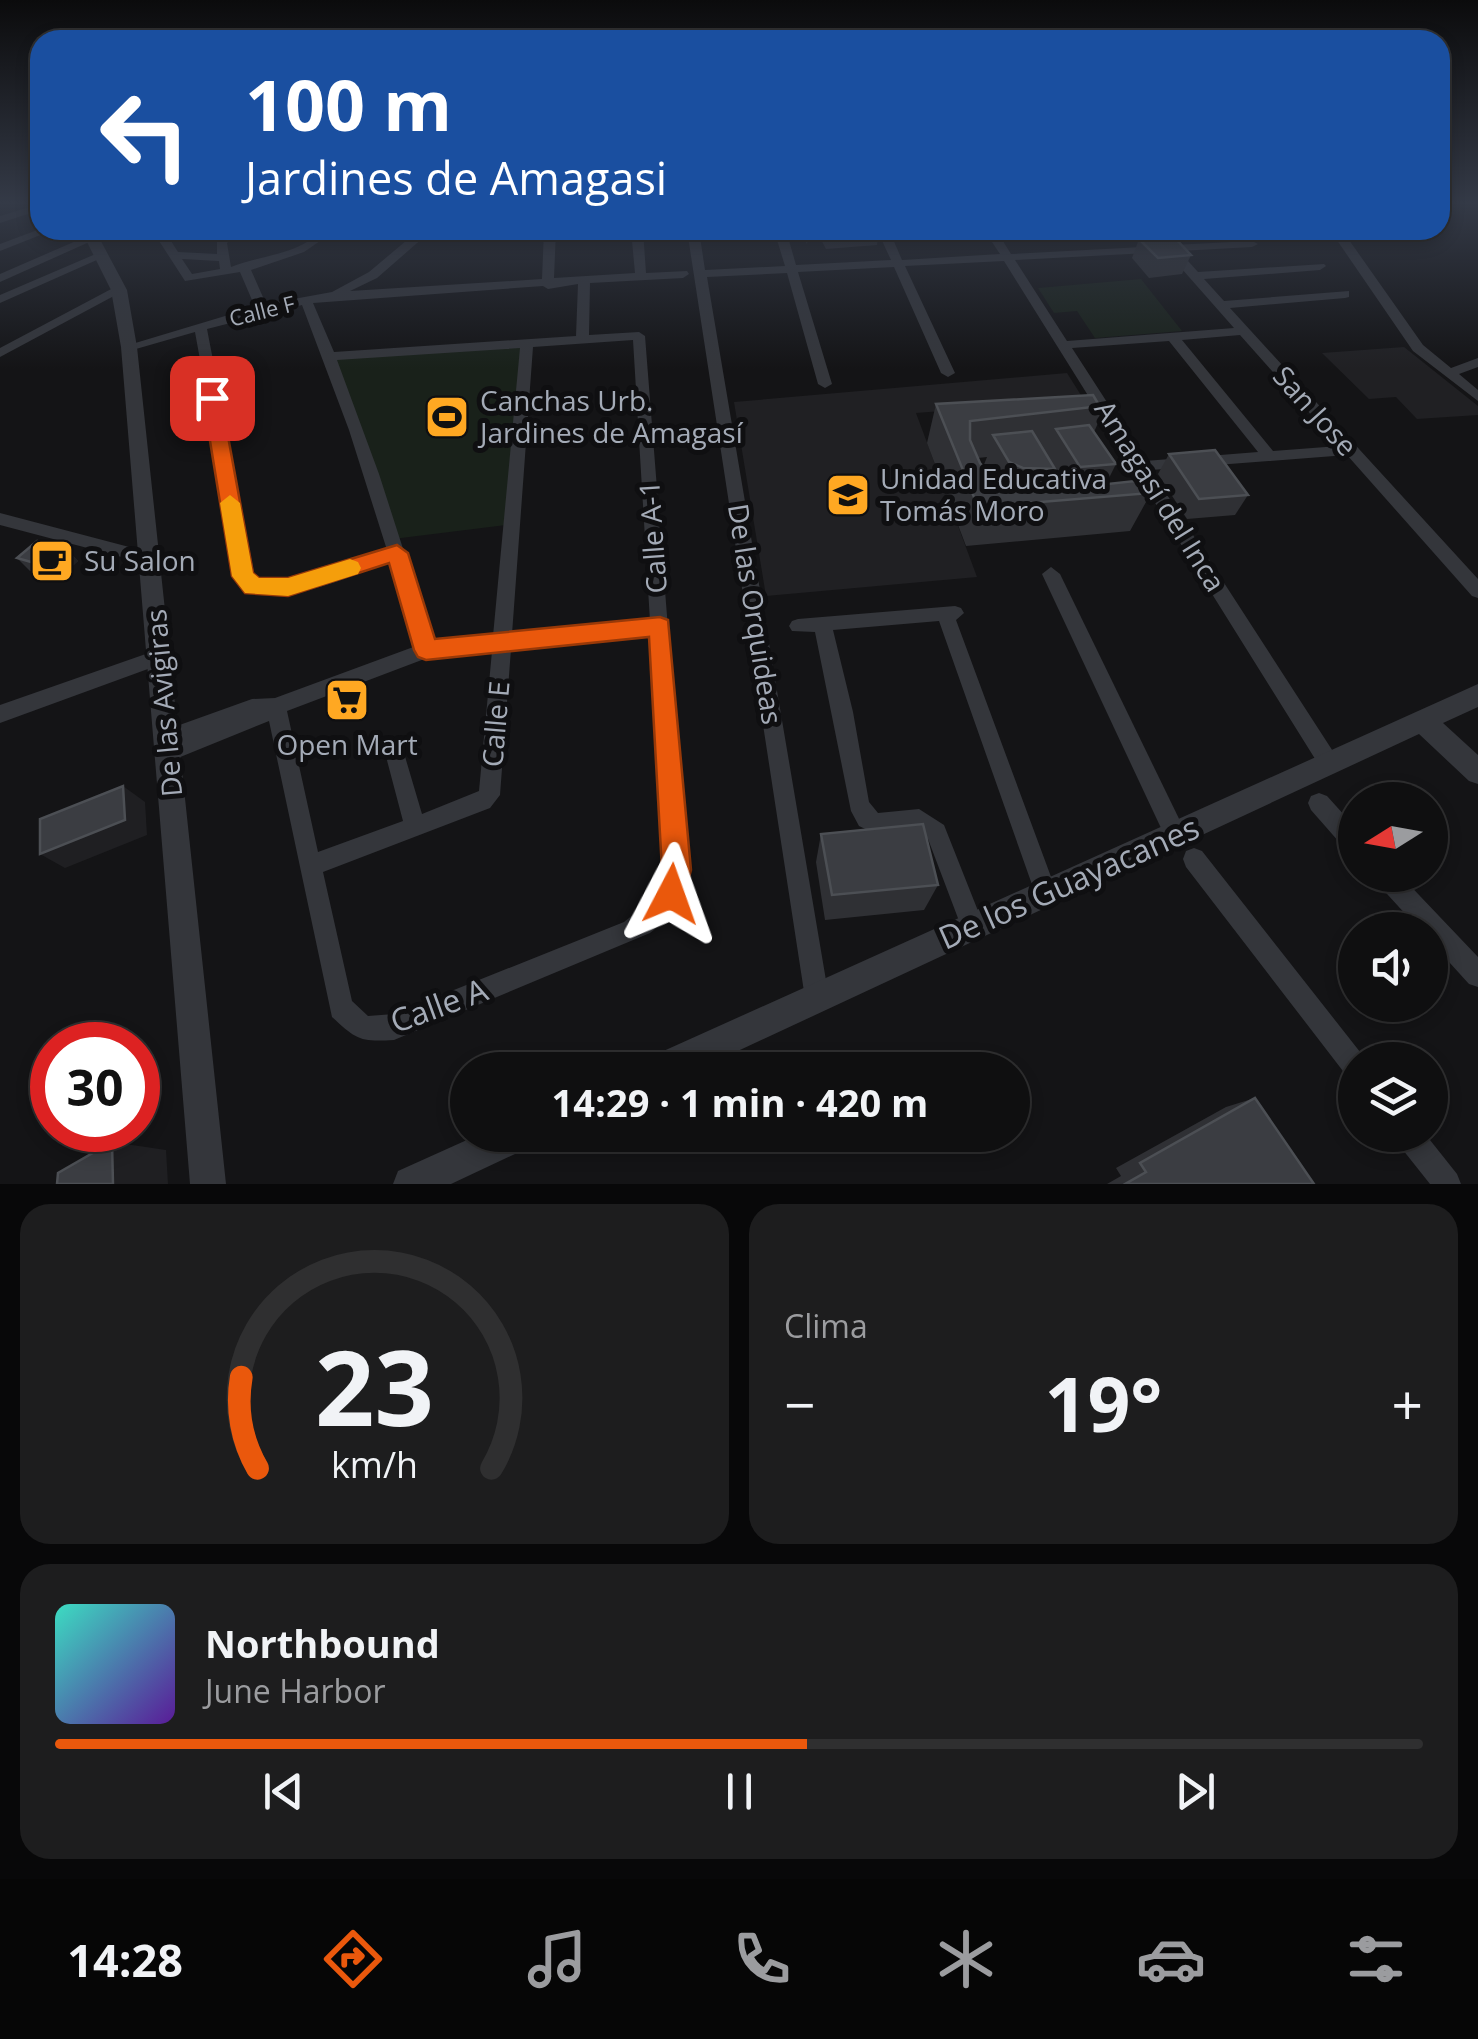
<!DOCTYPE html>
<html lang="es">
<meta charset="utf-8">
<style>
:root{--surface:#0f0f10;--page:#1d1d1e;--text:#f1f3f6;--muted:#9b9c9f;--line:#2f2f30;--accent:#ea580c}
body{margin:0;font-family:"Open Sans",sans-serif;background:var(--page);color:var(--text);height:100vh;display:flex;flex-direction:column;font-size:38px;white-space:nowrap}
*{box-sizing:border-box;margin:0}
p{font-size:32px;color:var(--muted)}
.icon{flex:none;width:55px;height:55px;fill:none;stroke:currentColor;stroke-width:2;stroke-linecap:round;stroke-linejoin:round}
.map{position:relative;height:1184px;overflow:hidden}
.side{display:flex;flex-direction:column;gap:20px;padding:20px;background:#080809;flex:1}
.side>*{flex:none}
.top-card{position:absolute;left:30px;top:30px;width:1420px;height:210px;border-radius:30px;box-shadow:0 5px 15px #0003,0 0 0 2px var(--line);background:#1a4fa0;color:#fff;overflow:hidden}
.needle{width:65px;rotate:259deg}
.controls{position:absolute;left:1338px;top:782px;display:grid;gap:20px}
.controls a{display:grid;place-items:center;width:110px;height:110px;border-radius:50%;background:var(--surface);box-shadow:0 5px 15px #0003,0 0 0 2px var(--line);font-size:50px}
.speed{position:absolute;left:30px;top:1022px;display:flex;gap:20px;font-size:50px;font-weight:700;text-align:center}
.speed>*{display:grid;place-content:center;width:130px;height:130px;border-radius:50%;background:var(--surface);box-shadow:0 5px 15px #0003,0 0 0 2px var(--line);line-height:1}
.speed .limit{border:15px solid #d22;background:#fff;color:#111}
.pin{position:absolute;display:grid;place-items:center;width:85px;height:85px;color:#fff;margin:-42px;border-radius:20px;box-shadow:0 5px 15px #0006}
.me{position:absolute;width:110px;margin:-55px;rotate:4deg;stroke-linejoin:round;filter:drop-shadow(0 0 8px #0008)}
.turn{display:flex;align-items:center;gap:35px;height:210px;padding:0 50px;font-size:45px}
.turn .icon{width:130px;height:130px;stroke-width:2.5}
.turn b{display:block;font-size:70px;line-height:85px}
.big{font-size:75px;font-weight:700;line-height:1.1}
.side .widget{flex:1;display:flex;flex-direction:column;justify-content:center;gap:15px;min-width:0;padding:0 35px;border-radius:30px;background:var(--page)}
.side .dial{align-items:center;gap:0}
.dial svg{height:260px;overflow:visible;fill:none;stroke:var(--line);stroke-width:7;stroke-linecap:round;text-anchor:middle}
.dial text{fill:var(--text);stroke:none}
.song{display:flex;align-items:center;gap:30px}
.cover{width:120px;height:120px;border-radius:15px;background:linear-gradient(135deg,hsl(170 70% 55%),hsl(270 70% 35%))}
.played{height:10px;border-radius:5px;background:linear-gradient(90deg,var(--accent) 55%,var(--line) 55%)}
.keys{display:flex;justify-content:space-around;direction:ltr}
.heat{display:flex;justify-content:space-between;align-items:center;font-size:55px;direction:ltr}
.side .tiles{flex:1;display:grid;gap:20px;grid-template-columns:1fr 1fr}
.widget:last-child{grid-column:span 2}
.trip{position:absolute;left:450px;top:1052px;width:580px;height:100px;border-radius:50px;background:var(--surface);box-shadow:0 5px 15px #0003,0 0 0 2px var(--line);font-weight:700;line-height:100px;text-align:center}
.menu{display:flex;height:160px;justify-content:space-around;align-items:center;background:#060606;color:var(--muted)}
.menu .icon{width:70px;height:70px}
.menu .active{color:var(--accent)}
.menu b{font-size:45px;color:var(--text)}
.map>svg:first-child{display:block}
.built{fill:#202023}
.green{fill:#19211a}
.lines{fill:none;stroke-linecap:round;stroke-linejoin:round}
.minor{fill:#34363b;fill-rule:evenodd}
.tertiary{fill:#34363b;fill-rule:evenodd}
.wall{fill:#2f3034;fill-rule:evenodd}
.shaded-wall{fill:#1f1f22}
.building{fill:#3b3d42;stroke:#4c4f54;stroke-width:2.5}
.route{fill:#ea580c;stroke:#983908;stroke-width:2.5}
.slow{fill:#f59e0b}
.labels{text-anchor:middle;stroke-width:10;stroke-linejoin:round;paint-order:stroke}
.far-street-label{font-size:22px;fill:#a4abb7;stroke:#0f0f11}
.poi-label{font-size:28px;fill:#a4abb7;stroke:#0f0f11;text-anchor:start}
.street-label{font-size:28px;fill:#a4abb7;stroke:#0f0f11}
.near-street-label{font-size:32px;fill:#a4abb7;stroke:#0f0f11}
</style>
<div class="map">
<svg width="1478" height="1184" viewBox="0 0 1478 1184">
<rect width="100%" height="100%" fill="#141416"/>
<g class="built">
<path d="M1404 347 1478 406V415L1417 419 1396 397 1369 399 1322 353Z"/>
<path d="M1067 373 1084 400 916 413 977 577 766 596 734 402Z"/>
</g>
<g class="green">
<path d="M1141 279 1182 331 1095 338 1077 311 1054 313 1038 288Z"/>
<path d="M527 344 514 524 393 539 330 356Z"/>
</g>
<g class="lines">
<g class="minor">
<path d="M40 204V210L0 223V216Z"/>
<path d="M40 229 53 230 0 251V244Z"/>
<path d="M152 230H164L178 252 217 254V240L227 230H239L227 243 231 267C255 257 283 256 307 242 318 235 322 230 336 230L304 252 251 270 266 304 332 292 369 272 419 230H432L377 278 350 291 542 279 544 230H556L554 278 635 273 631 230H643L646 273 687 271 689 274 683 278 590 283 589 335 639 332 645 336 687 870C681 896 672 917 650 933L394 1040C360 1042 357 1040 332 1017L269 721 168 762 161 760 158 753 163 746 157 738 160 732 252 699 275 698 416 646 391 562C344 578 290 606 241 587L195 332 129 351 122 347 255 307 240 272 185 281ZM182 259 219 261 220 269 192 274ZM578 284 576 336 334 352 313 303 543 286 548 289ZM302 305 349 430 387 550C351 562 292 591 255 578L207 329ZM633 340 650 621 512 634 533 347ZM520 348 493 636 433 642 379 474 337 360ZM651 635 665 870 654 898 624 922 394 1014 368 1016 352 1001 323 872 490 808 500 795 511 649ZM492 651 479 791 422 814 401 743 394 740 387 743 384 749 403 821 318 852 287 711 427 658Z"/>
<path d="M687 230H699L705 270 785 266 774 230H786L796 265 891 260 877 230H889L902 260 1000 254 984 230H996L1011 254 1161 246 1147 230H1159L1173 245 1252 241 1258 244 1252 247 1179 251 1198 272 1324 264 1326 266 1320 270 1204 279 1224 301 1349 291V297L1345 298 1230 308 1478 579V598L1472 596 1347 455 1151 470 1336 756 1339 763 1336 770 1329 772 1322 770 1004 261 905 266 955 373 948 377 941 373 894 267 798 272 832 384 825 388 818 384 787 273 707 277 829 998 826 1007 817 1010 808 1007 805 998ZM1167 252 1234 328 1067 341 1015 260ZM1240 335 1339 446 1273 451 1182 340ZM1169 341 1258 452 1145 461 1072 348Z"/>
<path d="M1330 230H1342L1423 345 1451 368 1478 358V367L1459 374 1478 390V401L1413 351Z"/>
<path d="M92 234 98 237 96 239 0 282V274Z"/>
<path d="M98 253 108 255 0 303V295Z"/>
<path d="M115 287 125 290 0 357V348Z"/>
<path d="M0 513 152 553 160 559 152 565 0 525Z"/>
<path d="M1051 567 1060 574 1184 829 1187 836 1184 843 1176 847 1168 843 1042 574Z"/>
<path d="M955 606 961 608 964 613 956 620 1057 893 1054 901 1046 904 1038 901 1035 893 939 621 833 630 853 712 869 802 878 813 919 809 944 825 984 926 980 934 972 938 964 934 928 839 916 830 876 834 859 826 851 811 815 632 792 631 789 626 792 621 798 619Z"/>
<path d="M160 649 167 652 169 657 167 662 0 723V705Z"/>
<path d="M1319 793 1327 796 1355 827V854L1347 851 1311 810 1308 803 1311 796Z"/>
<path d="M1194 848 1202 851 1364 1057 1365 1060H1355V1079L1346 1075 1186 867 1183 859 1186 851Z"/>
<path d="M1374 875H1400L1478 957V987L1469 984 1430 941V930H1420L1377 883Z"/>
<path d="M1395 1135H1426L1457 1174 1461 1184H1430L1399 1145Z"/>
</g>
<g class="tertiary">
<path d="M81 230H95L127 290 137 347 226 1184H190L121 347 111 290Z"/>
<path d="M1478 684V707L1443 723 1478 755V784L1469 781 1419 734 697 1070H643L648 1058Z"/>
<path d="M478 1135H535L530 1147 451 1184H393L398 1171Z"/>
</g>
</g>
<g class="wall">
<path d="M800 230H809L807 244Z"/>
<path d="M816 230H879L877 245 826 249Z"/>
<path d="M1000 230H1072L1004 236Z"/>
<path d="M1139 239 1191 255 1182 274 1149 278 1132 258Z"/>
<path d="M1093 395 1103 412 1094 432 1116 464 1106 484 1151 493 1130 531 966 546 927 443 936 404ZM987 457 983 467 978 458Z"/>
<path d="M1169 454 1248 495 1235 515 1187 519 1158 474Z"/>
<path d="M65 548 78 561 58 579 30 571 17 558Z"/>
<path d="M821 834 938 885 924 910 825 920 816 862Z"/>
<path d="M1255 1098 1314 1184H1107L1121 1176 1116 1168 1226 1107Z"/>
</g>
<g class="shaded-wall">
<path d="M65 548 78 561 58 579 45 566Z"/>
<path d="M123 786 145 802 147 835 65 868 40 854Z"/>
<path d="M112 1142 166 1150 168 1184H113Z"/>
</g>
<g class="building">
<path d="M825 230H875L827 234Z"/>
<path d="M1174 237 1191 255 1158 258 1139 239Z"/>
<path d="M1093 395 1103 412 1092 407 970 421V440L980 463 994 480 1016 488 1062 489 1144 480 1151 493 978 507 936 404Z"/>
<path d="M1089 425 1116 464 1080 467 1056 429Z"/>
<path d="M1032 431 1055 469 1023 468 1009 462 993 435Z"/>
<path d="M1215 450 1248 495 1199 499 1169 454Z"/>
<path d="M37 541 65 548 45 566 17 558Z"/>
<path d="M123 786 125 820 40 854V819Z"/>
<path d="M923 824 938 885 832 895 821 834Z"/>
<path d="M1255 1098 1314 1184H1125L1146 1172 1140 1163Z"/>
<path d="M112 1142 113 1184H57L58 1173Z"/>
</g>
<linearGradient id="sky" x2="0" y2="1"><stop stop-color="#0b0b0c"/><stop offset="0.55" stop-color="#343a47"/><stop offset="1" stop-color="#343a47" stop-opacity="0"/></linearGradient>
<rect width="1478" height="369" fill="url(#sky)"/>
<path class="route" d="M212 392 221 398 253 573 259 578H288L397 545 408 553 435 639 660 617 668 620 691 870 682 904 671 909 660 904 656 894 662 870 649 637 426 660 418 657 414 650 389 563 288 596 245 593 232 576 203 398Z"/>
<path class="slow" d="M230 495 240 503 253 573 259 578H288L350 559 358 562 361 568 358 574 288 596 245 593 232 576 220 503Z"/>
<defs>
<symbol id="stadium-square" viewBox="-11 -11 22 22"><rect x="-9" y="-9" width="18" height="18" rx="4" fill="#ffa822" stroke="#0f0f11"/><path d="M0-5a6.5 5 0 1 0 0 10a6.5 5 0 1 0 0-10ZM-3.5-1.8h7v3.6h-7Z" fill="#111"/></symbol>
<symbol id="school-square" viewBox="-11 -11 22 22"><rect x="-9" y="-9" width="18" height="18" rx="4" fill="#ffa822" stroke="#0f0f11"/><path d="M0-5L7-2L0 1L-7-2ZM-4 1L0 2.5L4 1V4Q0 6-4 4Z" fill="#111"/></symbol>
<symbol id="cafe-square" viewBox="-11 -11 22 22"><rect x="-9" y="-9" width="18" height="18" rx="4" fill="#ffa822" stroke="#0f0f11"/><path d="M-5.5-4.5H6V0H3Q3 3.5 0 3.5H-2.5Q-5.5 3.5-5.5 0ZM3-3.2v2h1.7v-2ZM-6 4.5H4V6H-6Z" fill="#111"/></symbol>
<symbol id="supermarket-square" viewBox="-11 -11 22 22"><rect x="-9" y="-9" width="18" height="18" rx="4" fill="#ffa822" stroke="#0f0f11"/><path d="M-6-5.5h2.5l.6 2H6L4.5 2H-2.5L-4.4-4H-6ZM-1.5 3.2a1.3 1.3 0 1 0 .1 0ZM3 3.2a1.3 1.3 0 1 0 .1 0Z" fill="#111"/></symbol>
</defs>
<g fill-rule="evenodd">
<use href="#stadium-square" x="422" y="392" width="50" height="50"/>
<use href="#school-square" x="823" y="470" width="50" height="50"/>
<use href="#cafe-square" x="27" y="536" width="50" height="50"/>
<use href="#supermarket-square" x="322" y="675" width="50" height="50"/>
</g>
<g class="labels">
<g class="far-street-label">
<text transform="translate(262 311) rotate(-14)" y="8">Calle F</text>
</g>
<g class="poi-label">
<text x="480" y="411">Canchas Urb.<tspan x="480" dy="32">Jardines de Amagasí</tspan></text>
<text x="880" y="489">Unidad Educativa<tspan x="880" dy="32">Tomás Moro</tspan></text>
<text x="84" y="571">Su Salon</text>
<text x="347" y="755" text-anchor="middle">Open Mart</text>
</g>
<g class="street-label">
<text transform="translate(1315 411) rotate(48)" y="10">San Jose</text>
<text transform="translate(1160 496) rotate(58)" y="10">Amagasí del Inca</text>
<text transform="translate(653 537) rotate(-94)" y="10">Calle A-1</text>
<text transform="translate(755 614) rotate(81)" y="10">De las Orquideas</text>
<text transform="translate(164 703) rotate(-95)" y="10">De las Avigiras</text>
<text transform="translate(496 724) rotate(-85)" y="10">Calle E</text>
</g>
<g class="near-street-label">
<text transform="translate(1069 883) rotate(-24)" y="11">De los Guayacanes</text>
<text transform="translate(439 1006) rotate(-20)" y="11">Calle A</text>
</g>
</g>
</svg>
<div class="controls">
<a><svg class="needle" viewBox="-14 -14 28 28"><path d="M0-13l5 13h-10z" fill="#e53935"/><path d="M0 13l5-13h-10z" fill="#9b9c9f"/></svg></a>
<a><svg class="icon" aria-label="sound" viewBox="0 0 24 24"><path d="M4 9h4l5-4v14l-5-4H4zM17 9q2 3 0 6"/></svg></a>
<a><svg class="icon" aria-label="layers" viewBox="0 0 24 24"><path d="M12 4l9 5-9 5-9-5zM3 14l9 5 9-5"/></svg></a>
</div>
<div class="speed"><div class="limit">30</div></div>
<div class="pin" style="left:212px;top:398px;background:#d93025"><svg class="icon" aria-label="arrive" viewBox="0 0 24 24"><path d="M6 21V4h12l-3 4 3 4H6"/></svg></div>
<svg class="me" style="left:671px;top:894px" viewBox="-20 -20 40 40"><path d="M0-17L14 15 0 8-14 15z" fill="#ea580c" stroke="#fff" stroke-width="4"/></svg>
<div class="trip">14:29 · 1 min · 420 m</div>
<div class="top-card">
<div class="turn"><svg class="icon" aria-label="left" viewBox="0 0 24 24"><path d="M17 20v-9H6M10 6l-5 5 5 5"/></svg><div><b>100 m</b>Jardines de Amagasi</div></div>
</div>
</div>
<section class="side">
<div class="tiles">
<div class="widget dial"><svg viewBox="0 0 100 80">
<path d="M14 69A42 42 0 1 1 86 69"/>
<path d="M14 69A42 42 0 0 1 9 41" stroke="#ea580c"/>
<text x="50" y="56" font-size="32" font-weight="700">23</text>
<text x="50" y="72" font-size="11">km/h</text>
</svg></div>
<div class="widget"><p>Clima</p>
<div class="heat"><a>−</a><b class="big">19°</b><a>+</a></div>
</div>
<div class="widget">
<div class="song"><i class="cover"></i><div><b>Northbound</b><p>June Harbor</p></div></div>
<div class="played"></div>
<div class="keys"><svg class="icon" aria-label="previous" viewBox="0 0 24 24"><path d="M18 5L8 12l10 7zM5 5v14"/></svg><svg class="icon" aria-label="pause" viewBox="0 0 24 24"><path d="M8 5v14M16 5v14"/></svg><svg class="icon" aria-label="next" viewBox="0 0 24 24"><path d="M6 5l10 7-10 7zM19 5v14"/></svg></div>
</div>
</div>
</section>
<nav class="menu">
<b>14:28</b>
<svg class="icon active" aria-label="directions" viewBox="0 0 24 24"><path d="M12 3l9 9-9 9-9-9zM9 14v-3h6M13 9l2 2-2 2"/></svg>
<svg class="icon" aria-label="music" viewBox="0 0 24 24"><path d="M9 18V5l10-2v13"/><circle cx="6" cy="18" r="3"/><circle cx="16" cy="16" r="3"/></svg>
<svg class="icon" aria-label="phone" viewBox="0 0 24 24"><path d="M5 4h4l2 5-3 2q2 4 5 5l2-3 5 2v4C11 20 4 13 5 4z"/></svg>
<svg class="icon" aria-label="climate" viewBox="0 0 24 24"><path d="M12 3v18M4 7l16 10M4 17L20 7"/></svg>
<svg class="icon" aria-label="car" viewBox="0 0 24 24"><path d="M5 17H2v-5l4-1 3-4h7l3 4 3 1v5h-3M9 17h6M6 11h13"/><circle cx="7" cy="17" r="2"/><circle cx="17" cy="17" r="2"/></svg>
<svg class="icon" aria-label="filters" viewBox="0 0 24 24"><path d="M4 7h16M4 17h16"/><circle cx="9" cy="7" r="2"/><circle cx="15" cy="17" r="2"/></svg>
</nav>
